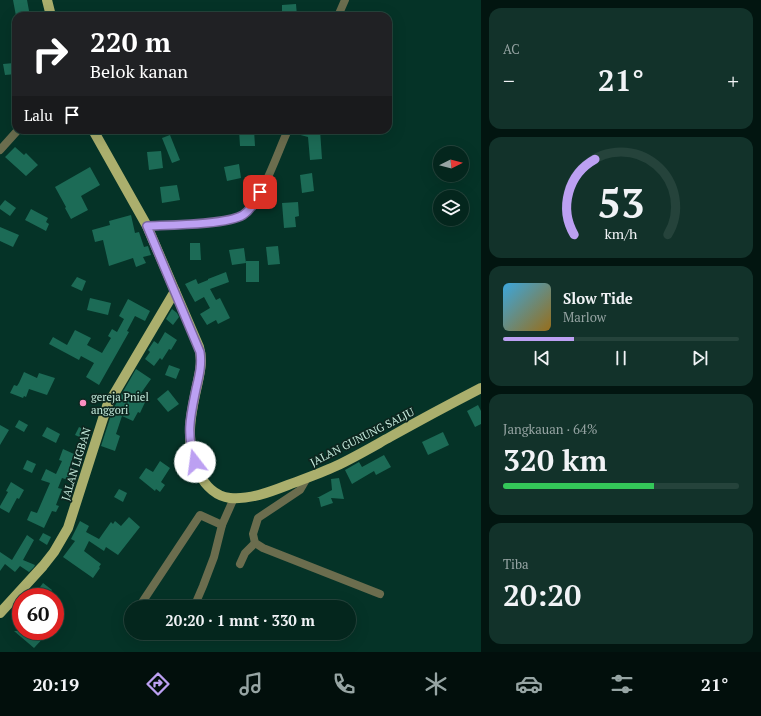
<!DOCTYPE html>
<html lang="id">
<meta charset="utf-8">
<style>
:root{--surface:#04261d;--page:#12322a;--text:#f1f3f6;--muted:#97a5a4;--line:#25433b;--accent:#bca0f2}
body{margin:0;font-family:"PT Serif",serif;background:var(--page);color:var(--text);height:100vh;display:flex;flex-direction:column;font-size:15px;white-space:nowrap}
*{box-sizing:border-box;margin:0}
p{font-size:13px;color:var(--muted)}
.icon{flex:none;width:22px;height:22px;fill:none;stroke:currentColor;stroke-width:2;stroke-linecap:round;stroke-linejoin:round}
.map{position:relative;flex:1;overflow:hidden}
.details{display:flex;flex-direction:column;gap:8px;padding:8px;background:#021510;width:280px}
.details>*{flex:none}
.top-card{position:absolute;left:12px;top:12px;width:380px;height:122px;border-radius:12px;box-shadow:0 4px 16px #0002,0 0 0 1px var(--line);background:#202124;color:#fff;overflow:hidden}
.needle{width:26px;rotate:84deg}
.fabs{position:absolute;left:433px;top:146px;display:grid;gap:8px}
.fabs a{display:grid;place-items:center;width:36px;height:36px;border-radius:50%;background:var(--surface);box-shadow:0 4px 16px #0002,0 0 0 1px var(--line);font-size:20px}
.speed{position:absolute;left:12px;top:588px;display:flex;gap:8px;font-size:20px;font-weight:700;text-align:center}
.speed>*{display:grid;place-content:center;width:52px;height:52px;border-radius:50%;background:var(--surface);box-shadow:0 4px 16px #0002,0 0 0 1px var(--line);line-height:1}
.speed .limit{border:6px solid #d22;background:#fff;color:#111}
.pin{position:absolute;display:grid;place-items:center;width:34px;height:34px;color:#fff;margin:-17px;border-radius:8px;box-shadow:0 2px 6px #0006}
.me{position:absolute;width:44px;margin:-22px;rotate:345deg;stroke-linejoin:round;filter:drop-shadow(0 0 3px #0008)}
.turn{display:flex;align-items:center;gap:14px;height:84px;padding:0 12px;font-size:18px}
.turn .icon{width:52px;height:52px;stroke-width:2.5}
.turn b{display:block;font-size:28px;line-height:34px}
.then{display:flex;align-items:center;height:38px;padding:0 12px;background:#0003;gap:8px;font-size:15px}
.big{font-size:30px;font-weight:800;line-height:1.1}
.details .widget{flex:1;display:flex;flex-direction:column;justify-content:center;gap:6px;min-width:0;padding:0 14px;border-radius:12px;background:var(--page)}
.details .dial{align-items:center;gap:0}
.dial svg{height:104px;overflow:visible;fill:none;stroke:var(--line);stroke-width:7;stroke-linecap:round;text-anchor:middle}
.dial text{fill:var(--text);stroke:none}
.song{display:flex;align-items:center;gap:12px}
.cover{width:48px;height:48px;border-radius:6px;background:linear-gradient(135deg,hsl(200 70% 55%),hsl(40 70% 35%))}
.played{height:4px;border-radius:2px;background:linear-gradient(90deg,var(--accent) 30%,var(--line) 30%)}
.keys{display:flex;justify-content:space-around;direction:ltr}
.heat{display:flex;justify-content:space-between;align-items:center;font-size:22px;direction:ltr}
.charge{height:6px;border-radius:3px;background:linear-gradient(90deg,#34c759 64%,var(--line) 0)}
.trip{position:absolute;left:124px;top:600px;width:232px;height:40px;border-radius:20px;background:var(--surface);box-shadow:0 4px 16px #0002,0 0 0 1px var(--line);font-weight:800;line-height:40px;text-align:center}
.dock{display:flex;height:64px;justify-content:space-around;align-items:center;background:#020f0c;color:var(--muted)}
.dock .icon{width:28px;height:28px}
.dock .current{color:var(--accent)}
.dock b{font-size:18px;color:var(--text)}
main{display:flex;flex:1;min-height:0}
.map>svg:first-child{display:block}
.building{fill:#1c6b56}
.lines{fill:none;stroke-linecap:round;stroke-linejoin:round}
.minor{stroke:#6b6d4e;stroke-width:8}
.major{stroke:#abaf6d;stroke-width:10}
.route-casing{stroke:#7a689d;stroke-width:10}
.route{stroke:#bca0f2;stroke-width:7}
.poi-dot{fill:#fc8fc2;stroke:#0d261f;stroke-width:1.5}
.labels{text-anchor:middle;stroke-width:3.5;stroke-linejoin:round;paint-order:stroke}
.poi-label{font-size:11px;fill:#c6ecde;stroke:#0d261f;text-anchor:start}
.street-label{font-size:11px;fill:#c6ecde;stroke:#0d261f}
</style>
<main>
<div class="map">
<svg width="481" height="652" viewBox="0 0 481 652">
<rect width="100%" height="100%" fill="#053327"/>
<g class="building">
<path d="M13 0H27L30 16H16Z"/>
<path d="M296 4 297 16H282V5Z"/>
<path d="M14 63 16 74 5 75 3 64Z"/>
<path d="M239 130H254L255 146H240Z"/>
<path d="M293 130H320L322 159 310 160 308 137 293 133Z"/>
<path d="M170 135 180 160 172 163 162 138Z"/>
<path d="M15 147 24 155 26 153 38 165 26 176 5 157Z"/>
<path d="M161 151 163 168 149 170 147 152Z"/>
<path d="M239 164 241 178 227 181 224 167Z"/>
<path d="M90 167 100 185 81 196 88 210 71 219 65 208 66 207 55 187Z"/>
<path d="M312 173 314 191 302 193 300 175Z"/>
<path d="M177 185 180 200 162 203 160 187Z"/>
<path d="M5 200 16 208 10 216 0 209V206Z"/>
<path d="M298 202 299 216 295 217 296 227 284 228 282 203Z"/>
<path d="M31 209 48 218 46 222 49 224 46 231 25 220Z"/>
<path d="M131 215 135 233 139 232 144 247 148 246 151 255 143 257 146 263 136 267 133 258 109 266 103 240 95 242 92 230 110 225 109 221Z"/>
<path d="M0 227 19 235 13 247 0 241Z"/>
<path d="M190 243H200L201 260H190Z"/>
<path d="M278 246 280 264 268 265 266 247Z"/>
<path d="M244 248 246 263 232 265 229 250Z"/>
<rect x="246" y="261" width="13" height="21"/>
<path d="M226 272 229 282 210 289 216 300 220 298 230 318 218 324 216 320 207 325 200 314 210 308 204 297 195 302 185 284 196 279 198 284 208 280V279Z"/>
<path d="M77 277 86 281 82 291 71 286Z"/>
<path d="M90 298 111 303 108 315 87 310Z"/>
<path d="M128 299 150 311 145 321 135 316 127 331 129 332 99 385 86 377 94 363 81 356 79 360 49 344 53 337 67 345 75 330 91 338 87 345 102 353 111 338 108 336 112 329 117 332 124 319 119 316Z"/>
<path d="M172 309 177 313 179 317 173 325 166 319Z"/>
<path d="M165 332 177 340 171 350 169 349 162 360 160 358 154 366 145 359 150 352 148 350 154 341 158 344Z"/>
<path d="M169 365 180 369 176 379 165 375Z"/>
<path d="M136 369 151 379 141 393 148 396 140 413 138 412 133 421 122 416 116 434 120 436 115 451 101 446 113 409Z"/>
<path d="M24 372 37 378 39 373 55 378 47 395 29 389 26 397 24 396 23 398 10 393 14 385 17 386 19 383Z"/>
<path d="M168 390 179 404 168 412 157 399Z"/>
<path d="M478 405 481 411V424L475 427 467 411Z"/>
<path d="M19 420 28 425 24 432 15 427Z"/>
<path d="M0 425 9 430 0 445Z"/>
<path d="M47 427 60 434 56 443 42 436Z"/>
<path d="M79 427 89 432 86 440 75 435Z"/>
<path d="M443 432 449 445 428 455 422 442Z"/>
<path d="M63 449 74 454 69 469 73 470 68 480 62 478 58 488 62 489 56 505 59 506 56 512 52 511 44 528 27 520 31 511 37 513 50 483 41 480 46 469 56 474 62 461 59 460Z"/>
<path d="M384 455 391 467 376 475 374 471 352 484 345 470 359 462 362 467Z"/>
<path d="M27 460 36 464 32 473 23 469Z"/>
<path d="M160 461 170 468 161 482 165 485 160 492 156 489 155 491 139 478 146 468 153 472Z"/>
<path d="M339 478 344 499 331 498 333 503 321 507 319 498H317L332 490 331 479Z"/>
<path d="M11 482 24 490 19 499 17 498 9 513 0 508V506L8 492 6 491Z"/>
<path d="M119 489 127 493 123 502 114 497Z"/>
<path d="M129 517 140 527 118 555 106 547 104 551 89 541 84 551 101 564 99 567 100 568 93 578 63 557 75 541 71 539 80 521 89 526 86 532 99 539 111 522 113 524 115 521 121 526Z"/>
<path d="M43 533 51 537 47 545 39 540Z"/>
<path d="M27 535 34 540 23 560 35 565 34 567 29 572 20 566 15 572 5 564 0 571V552L12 560Z"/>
<path d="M43 583 52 590 47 597H33Z"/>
<path d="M14 631H41L46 635 34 648Z"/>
</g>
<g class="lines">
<g class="minor">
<path d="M338 16 345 0"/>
<path d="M0 150 18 130"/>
<path d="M147 226C169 225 228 226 244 214 262 201 278 151 288 130"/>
<path d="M307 478 300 490 258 518 253 534 255 543 263 548 380 594"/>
<path d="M240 564 245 553 255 543"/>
<path d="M141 607H139L200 515 222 525"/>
<path d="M194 607 203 586 214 557 222 525 234 498"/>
<path d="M185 636 186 633"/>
</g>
<g class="major">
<path d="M47 0 51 16"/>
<path d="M93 130 147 226 199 347C203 360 200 372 197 386 190 417 185 442 198 472 205 485 214 496 230 498 249 500 270 492 288 485 304 479 321 473 336 466 355 457 372 447 390 437 420 420 450 404 481 388"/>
<path d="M0 613 43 566 54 552 68 528 107 406 175 291"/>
</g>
</g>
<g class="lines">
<defs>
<path id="route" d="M195 462C186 433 190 418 196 389 199 376 202 365 200 352L147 226C168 225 227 225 243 215 251 210 256 200 260 192"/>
</defs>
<use href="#route" class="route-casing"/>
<use href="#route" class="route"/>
</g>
<circle class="poi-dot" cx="83" cy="403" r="4"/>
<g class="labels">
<g class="poi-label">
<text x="91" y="401">gereja Pniel<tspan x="91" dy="13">anggori</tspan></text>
</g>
<g class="street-label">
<text transform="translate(362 437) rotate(-27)" y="4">JALAN GUNUNG SALJU</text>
<text transform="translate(76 464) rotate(-73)" y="4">JALAN LIGBAN</text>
</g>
</g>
</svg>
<div class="fabs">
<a><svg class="needle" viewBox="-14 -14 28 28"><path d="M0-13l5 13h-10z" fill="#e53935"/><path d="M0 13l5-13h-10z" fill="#97a5a4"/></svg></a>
<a><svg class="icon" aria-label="layers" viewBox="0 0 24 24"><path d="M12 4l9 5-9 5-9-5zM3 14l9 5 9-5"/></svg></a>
</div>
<div class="speed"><div class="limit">60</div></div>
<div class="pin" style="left:260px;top:192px;background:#d93025"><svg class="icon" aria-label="arrive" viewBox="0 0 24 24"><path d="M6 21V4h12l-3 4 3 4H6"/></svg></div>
<svg class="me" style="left:195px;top:462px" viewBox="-20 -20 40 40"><circle r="19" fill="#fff"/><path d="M0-13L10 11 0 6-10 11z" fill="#bca0f2"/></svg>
<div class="trip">20:20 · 1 mnt · 330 m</div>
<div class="top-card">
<div class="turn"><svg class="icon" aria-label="right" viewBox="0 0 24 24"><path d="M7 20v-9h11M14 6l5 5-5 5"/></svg><div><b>220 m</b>Belok kanan</div></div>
<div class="then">Lalu<svg class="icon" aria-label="arrive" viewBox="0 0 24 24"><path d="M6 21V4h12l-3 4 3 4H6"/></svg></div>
</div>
</div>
<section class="details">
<div class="widget"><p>AC</p>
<div class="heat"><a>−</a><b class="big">21°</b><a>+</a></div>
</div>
<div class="widget dial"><svg viewBox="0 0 100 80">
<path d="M14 69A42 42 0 1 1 86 69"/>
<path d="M14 69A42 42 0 0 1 30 11" stroke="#bca0f2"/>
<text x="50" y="56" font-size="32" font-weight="700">53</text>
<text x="50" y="72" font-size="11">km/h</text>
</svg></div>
<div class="widget">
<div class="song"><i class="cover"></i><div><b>Slow Tide</b><p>Marlow</p></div></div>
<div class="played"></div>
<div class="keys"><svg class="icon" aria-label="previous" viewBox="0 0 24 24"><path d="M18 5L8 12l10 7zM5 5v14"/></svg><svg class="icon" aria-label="pause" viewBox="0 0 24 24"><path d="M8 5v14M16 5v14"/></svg><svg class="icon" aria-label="next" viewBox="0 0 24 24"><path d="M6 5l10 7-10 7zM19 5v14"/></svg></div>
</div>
<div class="widget"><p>Jangkauan · 64%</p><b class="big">320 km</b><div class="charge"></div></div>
<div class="widget"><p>Tiba</p><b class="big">20:20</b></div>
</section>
</main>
<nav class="dock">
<b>20:19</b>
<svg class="icon current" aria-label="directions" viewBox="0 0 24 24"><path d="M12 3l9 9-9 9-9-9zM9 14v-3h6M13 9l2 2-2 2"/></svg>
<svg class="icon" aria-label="music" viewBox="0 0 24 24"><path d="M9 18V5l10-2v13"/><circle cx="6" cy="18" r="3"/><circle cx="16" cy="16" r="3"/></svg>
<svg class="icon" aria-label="phone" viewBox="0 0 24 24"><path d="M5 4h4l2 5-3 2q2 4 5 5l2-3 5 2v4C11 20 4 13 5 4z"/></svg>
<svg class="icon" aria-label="climate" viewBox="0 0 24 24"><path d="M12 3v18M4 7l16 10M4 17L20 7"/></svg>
<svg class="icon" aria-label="car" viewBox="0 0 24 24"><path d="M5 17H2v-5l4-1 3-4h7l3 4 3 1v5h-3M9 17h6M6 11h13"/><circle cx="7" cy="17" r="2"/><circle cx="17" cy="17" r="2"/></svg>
<svg class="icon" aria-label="filters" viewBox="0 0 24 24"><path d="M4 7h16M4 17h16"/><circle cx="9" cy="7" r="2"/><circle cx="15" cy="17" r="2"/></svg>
<b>21°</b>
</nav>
